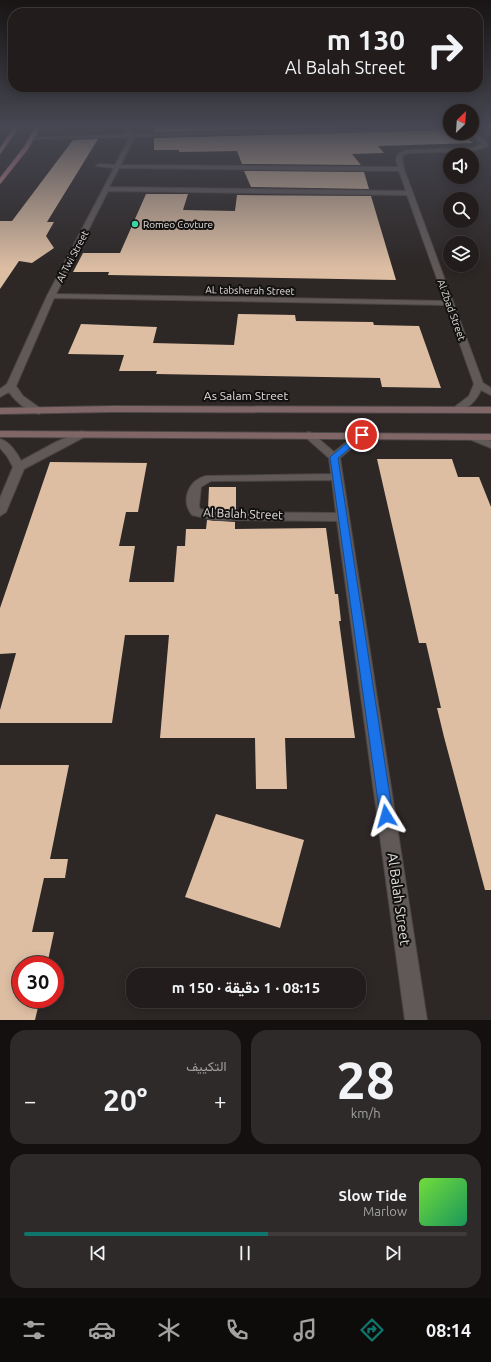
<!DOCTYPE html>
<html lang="ar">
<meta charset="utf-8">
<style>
:root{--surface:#221d1c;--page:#2e2a29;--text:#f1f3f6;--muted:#a2a2a3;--line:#3f3b3b;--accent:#0f766e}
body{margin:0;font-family:Ubuntu,Vazirmatn,sans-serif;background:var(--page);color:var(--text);direction:rtl;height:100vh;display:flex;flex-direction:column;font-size:15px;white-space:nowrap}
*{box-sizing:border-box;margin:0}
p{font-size:13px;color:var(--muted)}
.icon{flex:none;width:22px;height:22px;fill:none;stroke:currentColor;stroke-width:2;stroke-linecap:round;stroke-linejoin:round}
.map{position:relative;height:1020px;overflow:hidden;direction:ltr}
.drawer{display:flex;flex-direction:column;gap:10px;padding:10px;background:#13100f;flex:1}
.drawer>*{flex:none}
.banner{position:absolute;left:8px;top:8px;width:475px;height:84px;border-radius:16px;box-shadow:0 2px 10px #0003,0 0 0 1px var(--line);direction:rtl;background:#221d1c;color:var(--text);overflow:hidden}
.needle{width:26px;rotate:25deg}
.buttons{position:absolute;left:443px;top:104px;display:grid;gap:8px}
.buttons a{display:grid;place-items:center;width:36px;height:36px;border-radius:50%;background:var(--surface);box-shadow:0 2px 10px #0003,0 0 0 1px var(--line);font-size:20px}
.speed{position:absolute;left:12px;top:956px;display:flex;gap:8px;font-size:20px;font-weight:700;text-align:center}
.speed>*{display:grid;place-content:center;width:52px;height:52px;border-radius:50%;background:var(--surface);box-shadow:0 2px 10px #0003,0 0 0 1px var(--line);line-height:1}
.speed .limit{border:6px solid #d22;background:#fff;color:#111}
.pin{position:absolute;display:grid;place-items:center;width:34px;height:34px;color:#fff;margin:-17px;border:2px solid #fff;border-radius:50%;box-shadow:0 1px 4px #0007}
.me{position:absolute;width:44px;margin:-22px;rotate:352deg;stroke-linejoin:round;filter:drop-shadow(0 0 3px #0008)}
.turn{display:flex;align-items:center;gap:14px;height:84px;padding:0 12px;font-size:18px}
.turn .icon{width:52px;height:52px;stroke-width:2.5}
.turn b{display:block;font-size:28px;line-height:34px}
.big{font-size:30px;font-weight:700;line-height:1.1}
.drawer .card{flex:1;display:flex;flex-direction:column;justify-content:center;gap:6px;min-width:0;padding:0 14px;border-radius:16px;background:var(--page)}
.drawer .dial{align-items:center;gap:0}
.dial b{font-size:52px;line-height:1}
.song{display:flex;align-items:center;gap:12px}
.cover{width:48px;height:48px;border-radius:6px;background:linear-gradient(135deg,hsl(100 70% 55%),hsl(150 70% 35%))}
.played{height:4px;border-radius:2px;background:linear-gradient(90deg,var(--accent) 55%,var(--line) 55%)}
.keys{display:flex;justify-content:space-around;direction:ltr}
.heat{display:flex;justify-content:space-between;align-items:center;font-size:22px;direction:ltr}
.drawer .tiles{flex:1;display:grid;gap:10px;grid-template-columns:1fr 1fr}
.card:last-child{grid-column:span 2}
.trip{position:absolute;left:126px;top:968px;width:240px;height:40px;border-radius:16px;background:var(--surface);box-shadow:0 2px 10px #0003,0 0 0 1px var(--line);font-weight:700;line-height:40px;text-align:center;direction:rtl}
.dock{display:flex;height:64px;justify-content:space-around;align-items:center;background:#0e0c0b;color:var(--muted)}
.dock .icon{width:28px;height:28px}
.dock .selected{color:var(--accent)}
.dock b{font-size:18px;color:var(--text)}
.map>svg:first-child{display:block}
.building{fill:#ddbea3}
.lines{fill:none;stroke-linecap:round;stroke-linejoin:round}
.street-casing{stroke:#4a4645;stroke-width:2}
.secondary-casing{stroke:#4a4645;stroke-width:2}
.highway-casing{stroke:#4a4645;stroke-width:2}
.street{fill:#605958;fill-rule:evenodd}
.secondary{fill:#816668;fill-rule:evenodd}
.highway{fill:#cd848e;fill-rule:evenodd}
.route{fill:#1a73e8;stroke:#114b97}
.poi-dot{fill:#3cd4a4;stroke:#131110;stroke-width:1.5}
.labels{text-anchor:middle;stroke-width:4;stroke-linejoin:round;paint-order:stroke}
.far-poi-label{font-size:10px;fill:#e2dedd;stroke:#131110;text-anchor:start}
.far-street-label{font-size:10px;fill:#e2dedd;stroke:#131110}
.street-label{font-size:12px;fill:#e2dedd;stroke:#131110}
.near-street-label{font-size:14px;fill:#e2dedd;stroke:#131110}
</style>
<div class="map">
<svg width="491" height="1020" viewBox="0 0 491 1020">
<rect width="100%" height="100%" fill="#2d2726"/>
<g class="building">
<path d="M186 126H405L154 132V127Z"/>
<path d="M450 130V133H459L473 143 378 146 384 153 352 154 361 165 242 164 237 151 179 152V150H154V138Z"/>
<path d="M98 139 47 222H54L46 236 54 248 32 263 19 261 0 289V221H12L73 140Z"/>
<path d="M244 171 364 172 369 189 251 187Z"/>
<path d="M146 194H188L183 210 235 211 237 195 371 196 396 280 108 275 109 272H73L83 253H120Z"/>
<path d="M238 314 295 315 296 321 373 322 374 325 419 326 441 388 382 387 380 378 156 374 157 371H119L124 355 68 354 81 324 157 327 153 343 234 345Z"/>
<path d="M377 459H452L458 477H479L491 507V890H485L444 737 437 708H441L426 643H419Z"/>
<path d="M50 462 147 463 138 512H126L119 546H135L129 582H174L177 546H185L186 529H206L207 520 235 522V529L326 528 335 594H338L341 621H339L355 738H285L287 789H256L255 738H160L169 635H125L112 723H0V710L16 653 0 654V608Z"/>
<path d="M209 487H236V511L208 509Z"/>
<path d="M0 765H69L50 859H68L65 878H44L32 932H54L47 965H21V999H40L35 1020H0Z"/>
<path d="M216 814 304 840 280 928 185 897Z"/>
</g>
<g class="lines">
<defs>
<g id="street">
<path d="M126 126H130L131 134 450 127V129L132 137 133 139 121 165 398 167 396 159 398 154 407 150 473 148 483 144 470 134 472 132 485 140 488 146 473 151 410 153 403 155 402 159 404 169 483 383 491 388V395L481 390C477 400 468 409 457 412L452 409 469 396 474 384 446 305 54 298 16 386 23 396 44 411 39 414C27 411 16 402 9 392L0 397V389L7 384 47 296 114 168 96 166 99 164 115 165 129 139 128 137 32 139 30 138 126 134ZM119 168 399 171 406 191 109 187ZM108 191 407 195 445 301 56 294Z"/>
<path d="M491 126V128L472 129V127Z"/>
<path d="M82 431 87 434 86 436 24 469 6 512 0 516V498L13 467 7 456 0 448V439C9 441 17 453 21 461L56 442Z"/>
<path d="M308 432 312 433 334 452 358 433 362 432 367 435 340 458 427 1020H405L337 521 214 520 192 515C180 500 189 480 206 476L331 474 329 458 303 435ZM332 480 336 513 214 512 200 509 199 506 201 487 211 481Z"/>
<path d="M473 434 491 441V448L469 439 468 437Z"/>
</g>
<g id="secondary">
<path d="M114 406 491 407V413L114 412 0 414V408Z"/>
<path d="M0 431 491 434V440L0 437Z"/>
</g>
<g id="highway">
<path d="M15 126H20L0 154V148Z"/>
<path d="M36 126H41L28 149 0 184V178L24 147Z"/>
</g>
</defs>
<use href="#street" class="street-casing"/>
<use href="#secondary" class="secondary-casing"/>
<use href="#highway" class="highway-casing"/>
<use href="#street" class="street"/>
<use href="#secondary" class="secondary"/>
<use href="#highway" class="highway"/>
</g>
<linearGradient id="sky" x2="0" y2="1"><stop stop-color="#191515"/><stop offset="0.47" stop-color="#464752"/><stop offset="1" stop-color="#464752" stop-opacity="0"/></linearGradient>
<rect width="491" height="269" fill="url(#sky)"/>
<path class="route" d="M359 433 366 435 338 458 393 816 391 820 386 822 382 820 380 816 330 457Z"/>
<circle class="poi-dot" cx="135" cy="224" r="4"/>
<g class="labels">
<g class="far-poi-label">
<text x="143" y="228">Romeo Covture</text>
</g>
<g class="far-street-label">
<text transform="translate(72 256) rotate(-62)" y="4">Al Twi Street</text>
<text transform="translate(250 290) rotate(1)" y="4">AL tabsherah Street</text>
<text transform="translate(452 310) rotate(70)" y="4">Al Zbad Street</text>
</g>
<g class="street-label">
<text x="246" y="400">As Salam Street</text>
<text transform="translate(243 514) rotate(2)" y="4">Al Balah Street</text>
</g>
<g class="near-street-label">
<text transform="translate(399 899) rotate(82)" y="5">Al Balah Street</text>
</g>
</g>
</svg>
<div class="buttons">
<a><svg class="needle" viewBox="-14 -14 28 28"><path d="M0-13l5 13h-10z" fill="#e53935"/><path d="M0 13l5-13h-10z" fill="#a2a2a3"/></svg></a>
<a><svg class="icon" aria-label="sound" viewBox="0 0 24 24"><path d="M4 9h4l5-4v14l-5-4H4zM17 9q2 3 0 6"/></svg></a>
<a><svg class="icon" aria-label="search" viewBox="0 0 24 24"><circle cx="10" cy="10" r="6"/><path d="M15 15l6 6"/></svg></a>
<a><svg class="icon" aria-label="layers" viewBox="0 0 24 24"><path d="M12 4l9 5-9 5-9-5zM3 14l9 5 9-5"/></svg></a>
</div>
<div class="speed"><div class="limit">30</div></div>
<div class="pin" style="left:362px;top:435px;background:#d93025"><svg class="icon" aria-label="arrive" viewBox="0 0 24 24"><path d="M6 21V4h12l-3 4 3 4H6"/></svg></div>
<svg class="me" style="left:386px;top:816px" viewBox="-20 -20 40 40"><path d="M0-17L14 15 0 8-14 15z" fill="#1a73e8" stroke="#fff" stroke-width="4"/></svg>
<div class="trip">08:15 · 1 دقيقة · 150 m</div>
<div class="banner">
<div class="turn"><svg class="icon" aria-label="right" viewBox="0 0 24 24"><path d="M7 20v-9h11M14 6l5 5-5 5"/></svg><div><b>130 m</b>Al Balah Street</div></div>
</div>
</div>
<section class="drawer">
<div class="tiles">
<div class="card dial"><b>28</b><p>km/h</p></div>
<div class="card"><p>التكييف</p>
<div class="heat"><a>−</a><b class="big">20°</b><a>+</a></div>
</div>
<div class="card">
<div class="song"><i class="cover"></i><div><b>Slow Tide</b><p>Marlow</p></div></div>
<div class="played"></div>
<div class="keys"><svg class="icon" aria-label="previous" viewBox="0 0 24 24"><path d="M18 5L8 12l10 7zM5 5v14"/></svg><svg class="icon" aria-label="pause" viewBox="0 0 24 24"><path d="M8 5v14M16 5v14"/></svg><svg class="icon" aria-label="next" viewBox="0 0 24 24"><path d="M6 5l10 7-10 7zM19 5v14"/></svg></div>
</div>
</div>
</section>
<nav class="dock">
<b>08:14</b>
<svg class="icon selected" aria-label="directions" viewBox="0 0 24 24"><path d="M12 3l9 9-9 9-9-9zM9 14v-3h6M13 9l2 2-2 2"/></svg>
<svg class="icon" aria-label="music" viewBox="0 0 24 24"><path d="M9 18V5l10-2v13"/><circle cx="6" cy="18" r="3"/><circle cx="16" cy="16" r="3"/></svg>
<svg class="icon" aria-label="phone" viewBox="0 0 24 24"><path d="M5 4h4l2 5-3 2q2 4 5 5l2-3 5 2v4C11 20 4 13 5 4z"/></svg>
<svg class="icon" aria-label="climate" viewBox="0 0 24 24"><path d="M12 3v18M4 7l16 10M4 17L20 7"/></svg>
<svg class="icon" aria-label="car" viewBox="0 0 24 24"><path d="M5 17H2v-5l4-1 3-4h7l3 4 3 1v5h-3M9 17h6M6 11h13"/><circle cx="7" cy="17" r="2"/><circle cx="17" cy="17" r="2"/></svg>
<svg class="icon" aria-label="filters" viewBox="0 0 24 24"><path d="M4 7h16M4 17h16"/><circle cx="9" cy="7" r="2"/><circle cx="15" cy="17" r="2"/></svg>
</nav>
